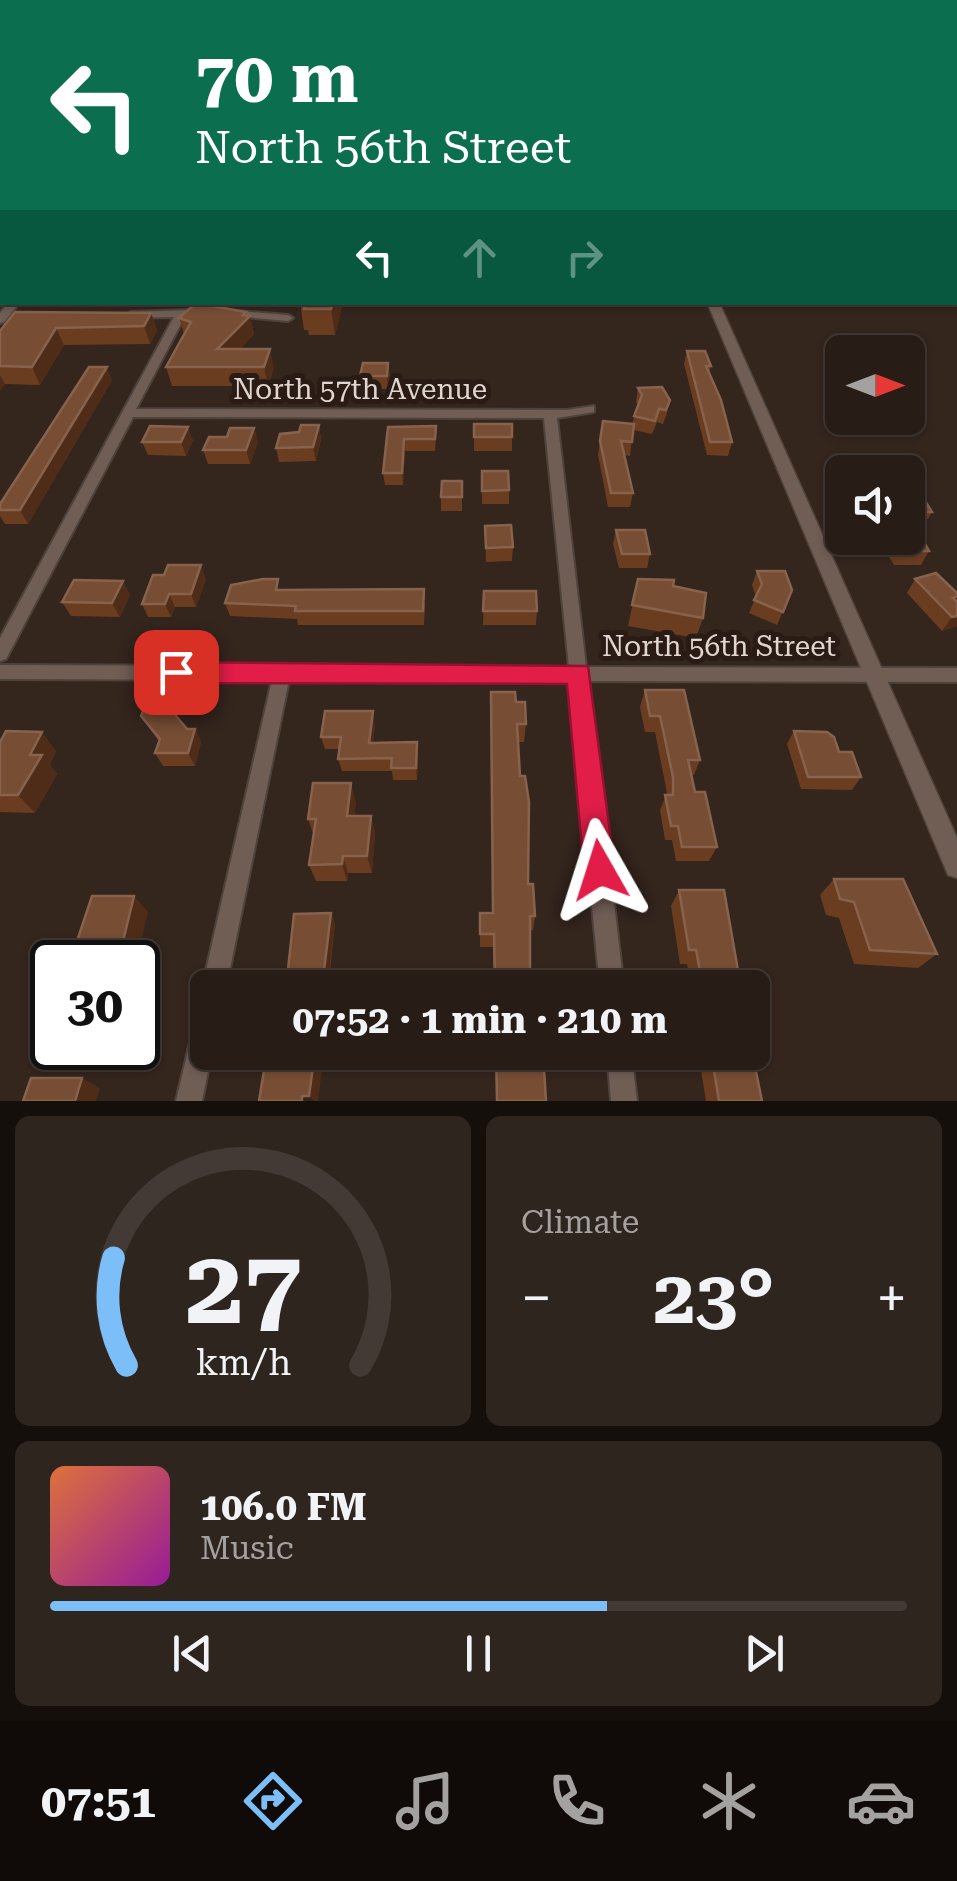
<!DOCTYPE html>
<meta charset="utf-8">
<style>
:root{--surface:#271c16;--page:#2f251f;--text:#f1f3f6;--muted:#a4a1a1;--line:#433a35;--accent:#7bbef8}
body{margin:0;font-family:"Roboto Serif",serif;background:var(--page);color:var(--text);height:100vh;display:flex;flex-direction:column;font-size:38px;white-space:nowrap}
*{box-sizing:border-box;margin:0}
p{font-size:32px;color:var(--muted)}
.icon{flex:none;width:55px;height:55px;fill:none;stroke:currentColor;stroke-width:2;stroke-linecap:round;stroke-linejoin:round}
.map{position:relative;height:1101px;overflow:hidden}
.panel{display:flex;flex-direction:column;gap:15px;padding:15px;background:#150f0c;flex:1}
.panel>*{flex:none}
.hud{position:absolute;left:0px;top:0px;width:958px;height:305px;box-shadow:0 2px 8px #0004,0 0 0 2px var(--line);background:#0b6e4f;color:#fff;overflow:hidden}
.needle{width:65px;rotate:90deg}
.fabs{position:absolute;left:825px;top:335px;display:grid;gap:20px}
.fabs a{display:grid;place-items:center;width:100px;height:100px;border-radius:15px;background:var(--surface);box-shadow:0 2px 8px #0004,0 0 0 2px var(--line);font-size:50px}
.speed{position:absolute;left:30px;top:940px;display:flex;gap:20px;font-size:50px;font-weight:700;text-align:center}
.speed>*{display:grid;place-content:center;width:130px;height:130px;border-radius:50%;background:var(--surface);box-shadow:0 2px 8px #0004,0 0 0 2px var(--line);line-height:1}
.speed .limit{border:5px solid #111;border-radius:15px;background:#fff;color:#111}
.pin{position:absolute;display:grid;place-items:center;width:85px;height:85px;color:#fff;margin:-42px;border-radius:20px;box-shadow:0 5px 15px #0006}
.me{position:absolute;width:110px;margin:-55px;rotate:354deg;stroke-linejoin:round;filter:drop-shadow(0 0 8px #0008)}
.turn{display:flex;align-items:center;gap:35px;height:210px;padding:0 30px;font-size:45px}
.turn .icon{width:130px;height:130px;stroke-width:2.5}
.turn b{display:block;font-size:70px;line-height:85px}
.lanes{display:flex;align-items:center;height:95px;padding:0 30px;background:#0003;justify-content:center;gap:50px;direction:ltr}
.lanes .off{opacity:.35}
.big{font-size:75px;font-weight:700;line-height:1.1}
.panel .tile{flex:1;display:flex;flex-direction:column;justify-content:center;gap:15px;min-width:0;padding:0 35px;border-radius:15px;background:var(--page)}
.panel .dial{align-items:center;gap:0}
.dial svg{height:260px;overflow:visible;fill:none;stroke:var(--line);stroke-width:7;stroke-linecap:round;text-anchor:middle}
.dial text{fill:var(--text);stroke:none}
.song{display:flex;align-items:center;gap:30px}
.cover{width:120px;height:120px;border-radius:15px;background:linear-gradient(135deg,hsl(20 70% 55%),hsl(300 70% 35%))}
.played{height:10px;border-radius:5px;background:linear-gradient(90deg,var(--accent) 65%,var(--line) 65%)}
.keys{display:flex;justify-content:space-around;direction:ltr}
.heat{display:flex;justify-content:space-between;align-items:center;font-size:55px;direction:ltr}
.panel .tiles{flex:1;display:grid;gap:15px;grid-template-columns:1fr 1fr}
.tile:last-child{grid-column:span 2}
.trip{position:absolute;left:190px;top:970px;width:580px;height:100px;border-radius:15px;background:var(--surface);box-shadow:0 2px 8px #0004,0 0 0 2px var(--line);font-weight:700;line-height:100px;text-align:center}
.menu{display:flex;height:160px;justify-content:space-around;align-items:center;background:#100b09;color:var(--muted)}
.menu .icon{width:70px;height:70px}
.menu .current{color:var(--accent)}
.menu b{font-size:45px;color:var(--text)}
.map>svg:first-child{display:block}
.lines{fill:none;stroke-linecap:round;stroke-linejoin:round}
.minor-casing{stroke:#4e423c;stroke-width:4}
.tertiary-casing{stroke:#4e423c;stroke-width:3}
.secondary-casing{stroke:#4e423c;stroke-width:4}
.minor{fill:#705e55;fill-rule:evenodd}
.tertiary{fill:#705e55;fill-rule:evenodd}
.secondary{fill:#705e55;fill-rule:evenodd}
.wall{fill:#6a3d21}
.shaded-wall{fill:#4f2c18}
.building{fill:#774d34;stroke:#87624d;stroke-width:2.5}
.route{fill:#e11d48;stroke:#92132f;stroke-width:2.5}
.labels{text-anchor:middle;stroke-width:10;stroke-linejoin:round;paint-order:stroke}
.street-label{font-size:28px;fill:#e0d6d1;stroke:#2a1b14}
</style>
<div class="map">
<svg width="957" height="1101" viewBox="0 0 957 1101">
<rect width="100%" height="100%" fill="#34251d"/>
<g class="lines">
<defs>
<g id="minor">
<path d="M9 302H20L4 322 0 323V313Z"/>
<path d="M188 310 193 313 185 316 136 409 566 410 594 406V412L557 418 586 667 957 668V682L588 681 624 988H600L570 681 289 680 226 988H208L206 996 202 988 272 680 0 679V665L569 667 544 418 133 417 6 659 0 661V638L174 317 131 318 126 315 131 312Z"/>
<path d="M226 310 288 315 293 318 288 321 222 315V311Z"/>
<path d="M208 1005V1052H212L202 1101H176L196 1017 200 1009Z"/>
<path d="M607 1052H631L637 1101H611Z"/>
</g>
<path id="tertiary" d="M707 302H719L957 838V878L948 875Z"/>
<g id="secondary">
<rect x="0" y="194" width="2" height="6"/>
<rect x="955" y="194" width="2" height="6"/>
</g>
</defs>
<use href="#minor" class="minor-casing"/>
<use href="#tertiary" class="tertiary-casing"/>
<use href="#secondary" class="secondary-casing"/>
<use href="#minor" class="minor"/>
<use href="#tertiary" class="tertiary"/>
<use href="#secondary" class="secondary"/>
</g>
<g class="wall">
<rect x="955" y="216" width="2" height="64"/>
<path d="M300 302H343L335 335H309L308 330H304Z"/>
<path d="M151 313 157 330 150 344 64 345 40 385 5 384 0 390V331Z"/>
<path d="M250 316 254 334 240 349 274 368 268 386H172L166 367 184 334 179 318Z"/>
<path d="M687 351 711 366 709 374 732 442 728 456 707 455 684 364Z"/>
<path d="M388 363 390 376 388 389H362L360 376Z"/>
<path d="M112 380 28 524H5L0 516V504Z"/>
<path d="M662 387 667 413 663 424 657 422 652 434 633 430 630 456 624 455 633 493 630 507H608L598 455 603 421 632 424 638 406 636 402 638 388Z"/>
<path d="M474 424 512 437V451H474Z"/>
<path d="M319 425 321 439 316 461 279 462 276 448Z"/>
<path d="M388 427 436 438 435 451H405L403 485H385L383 473Z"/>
<path d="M254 428 258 442 250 464H208L203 450 227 437Z"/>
<path d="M193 440 186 456 148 455 142 442Z"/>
<path d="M850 458 886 472H845Z"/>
<path d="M482 471 509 490V504H482Z"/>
<path d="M462 481V511H441V497Z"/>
<path d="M908 491 932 512 928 519H911L929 551 921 565H894L878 538H908L909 518 908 516Z"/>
<path d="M485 526 513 547 512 561 486 562Z"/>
<path d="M616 530 650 554 647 568H619L613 544Z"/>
<path d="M757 571 792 590 777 625 749 613 756 597 752 585Z"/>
<path d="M206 579 196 607H175L171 617H148L142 604Z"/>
<path d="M638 579 673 586 703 618 696 638 628 626Z"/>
<path d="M915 579 957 599 956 601 957 602V626L942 631 907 593Z"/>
<path d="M281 590 425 603 424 625H298L297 619 230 616 225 603Z"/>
<path d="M484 591 537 611 536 625H483Z"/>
<path d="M130 595 120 617 71 616 62 602Z"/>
<path d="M645 690 700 760 694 775H692L695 792 717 847 709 861H676L672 840H665L660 810 667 793 655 732H645L640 707Z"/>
<path d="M516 702 526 724 524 742H518L528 884 535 916 533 930H530V988H494L493 947H480V928L492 913Z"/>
<path d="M176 711 175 715 187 729H195L201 742 195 766H163L155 753 159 742 141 716Z"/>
<path d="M375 724 373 743 417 742 418 755 417 780H393L392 771H342L338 759 339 749H325L321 737Z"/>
<path d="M794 731 839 752 861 777 852 790 801 789 787 744Z"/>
<path d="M0 742 56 751 50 765 57 774 35 813 0 812Z"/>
<path d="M356 802 354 816H371L375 833 372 873H348L347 881H316L309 865 314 836 308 819Z"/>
<path d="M834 879 937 954 918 968 854 964 839 918 826 915 820 895Z"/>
<path d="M679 890 740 982 735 988H691L687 964H680L671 906Z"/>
<path d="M331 913 335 924 328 988H286Z"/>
<path d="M698 1052H752L762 1101H706Z"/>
</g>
<g class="shaded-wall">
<path d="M2 202V218L0 220V204Z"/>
<path d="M100 302H136L101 306Z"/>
<path d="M333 302H343L335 335 331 309Z"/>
<path d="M246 312 248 318 250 316 254 334 222 368 217 349Z"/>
<path d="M151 313 157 330 150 344 144 326Z"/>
<path d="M56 328 64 345 40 385 32 367Z"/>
<path d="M270 349 274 368 268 386 264 367Z"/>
<path d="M388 363 390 376 388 389 387 376Z"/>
<path d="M107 367 112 380 28 524 20 510Z"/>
<path d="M0 375 5 384 0 390Z"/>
<path d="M319 425 321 439 316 461 313 447Z"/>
<path d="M188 427 193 440 186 456 181 442Z"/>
<path d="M254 428 258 442 250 464 246 450Z"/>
<path d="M404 439 405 451 403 485 402 473Z"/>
<path d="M201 565 206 579 196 607 191 594Z"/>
<path d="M123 581 130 595 120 617 112 603Z"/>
<path d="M169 594 175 607 171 617 165 604Z"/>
<path d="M957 616V626L942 631 952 617Z"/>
<path d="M170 698 176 711 174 718 167 705Z"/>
<path d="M373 711 375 724 372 755 369 743Z"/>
<path d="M195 729 201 742 195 766 188 753Z"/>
<path d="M42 732 56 751 50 765 57 774 35 813 18 795 30 755Z"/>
<path d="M417 742 418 755 417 780 416 768Z"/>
<path d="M351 783 356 802 352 833 347 816Z"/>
<path d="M371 816 375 833 372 873 367 856Z"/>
<path d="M343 856 348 873 347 881 342 864Z"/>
<path d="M134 896 148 912 136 962H118Z"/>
<path d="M331 913 335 924 327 988 323 979Z"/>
<path d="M315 1052H324L318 1101H314L309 1096Z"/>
<path d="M82 1078 100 1088 96 1101H75Z"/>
</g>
<g class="building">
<path d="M0 155H2V168L0 171Z"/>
<rect x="955" y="216" width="2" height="41"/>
<path d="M300 302H333L331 309H304L305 305H300Z"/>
<path d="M196 303 246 312 243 315 250 316 217 349H270L264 367H166L191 322 179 318Z"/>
<path d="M15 312 151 313 144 326 56 328 32 367 0 366V331Z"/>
<path d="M687 351H705L711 366H706L721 400 732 442H710Z"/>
<path d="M363 363H388L387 376H360Z"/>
<path d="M89 367H107L20 510H0V504Z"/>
<path d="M662 387 670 400 666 410 659 409 655 421 634 416 642 395 638 388Z"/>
<path d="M603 421 634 424 632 442 621 441 633 493H611L600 441Z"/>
<rect x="474" y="424" width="38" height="13"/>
<path d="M301 425H319L313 447 276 448 280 434 299 432Z"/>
<path d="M150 426 188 427 181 442H142Z"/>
<path d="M436 426 435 439H404L402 473H383L388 427Z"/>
<path d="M230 428H254L246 450H203L209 437H227Z"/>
<path d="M850 458H876L886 472H858Z"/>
<path d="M482 471H508L509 490 482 491Z"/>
<path d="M442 481H462V497H441Z"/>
<path d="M908 491H919L932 512H913L908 502Z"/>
<path d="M911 518 929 551H902L894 538H908V519Z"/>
<path d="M511 525 513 547 486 548 485 526Z"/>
<path d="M616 530H645L650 554H622Z"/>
<path d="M168 565H201L191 594H169L165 604H142L153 575H164Z"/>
<path d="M757 571H785L792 590 783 612 754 600 762 584Z"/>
<path d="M936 573 957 593V596L953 598 957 602V616L952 617 915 579Z"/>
<path d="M263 579H278L276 590 424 589 423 611H295L296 606 225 603 231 585Z"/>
<path d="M638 579 674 580 673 586 706 593 703 618 632 605Z"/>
<path d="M74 580 123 581 112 603 62 602Z"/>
<path d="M484 591H536L537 611H483Z"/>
<path d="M645 690H684L700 760H688L695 792H705L717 847H682L678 826H671L665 795H673V777L660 716H650Z"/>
<path d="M491 692H515L516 702H525L526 724H517L520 776H525L529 802 528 884H533L535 916H530V985H495L494 934H480V913H493Z"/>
<path d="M148 698H170L167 705 187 729H195L188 753H155L160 739 141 716Z"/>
<path d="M325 711H373L369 743 417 742 416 768H391L392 758 338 759 341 737H321Z"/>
<path d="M6 731 42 732 30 755H42L18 795H0V742Z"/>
<path d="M794 731 827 732 834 737 839 752H852L861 777H808Z"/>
<path d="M313 783H351L347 816H371L367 856H343L342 864 309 865 316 819H308Z"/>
<path d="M834 879H903L937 954 870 950 854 902 840 899Z"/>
<path d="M679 890H724L740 982H702L696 950H689Z"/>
<path d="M92 896H134L118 962H70Z"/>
<path d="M331 913 323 979 312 980V988H286L294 914Z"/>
<path d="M267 1052H315L309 1096H302V1101H259Z"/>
<path d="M496 1052H543L546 1101H497Z"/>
<path d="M711 1052H752L762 1101H719Z"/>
<path d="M31 1078H82L75 1101H23Z"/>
</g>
<linearGradient id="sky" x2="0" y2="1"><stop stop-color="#1d1410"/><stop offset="0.5" stop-color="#4a464c"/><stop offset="1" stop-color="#4a464c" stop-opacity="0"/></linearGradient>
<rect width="957" height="309" fill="url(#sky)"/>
<path class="route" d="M176 662 588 666 615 870 611 881 600 886 588 881 584 870 567 684 176 683 163 672Z"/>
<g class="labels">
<g class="street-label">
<text x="360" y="399">North 57th Avenue</text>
<text x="719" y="656">North 56th Street</text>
</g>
</g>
</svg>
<div class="fabs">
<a><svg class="needle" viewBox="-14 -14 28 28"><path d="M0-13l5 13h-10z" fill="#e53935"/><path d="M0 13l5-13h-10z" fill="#a4a1a1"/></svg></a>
<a><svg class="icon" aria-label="sound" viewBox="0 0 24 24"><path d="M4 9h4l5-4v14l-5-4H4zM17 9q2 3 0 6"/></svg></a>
</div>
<div class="speed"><div class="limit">30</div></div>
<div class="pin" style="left:176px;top:672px;background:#d93025"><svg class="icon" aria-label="arrive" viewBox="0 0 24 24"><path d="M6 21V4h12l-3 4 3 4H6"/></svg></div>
<svg class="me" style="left:600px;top:870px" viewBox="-20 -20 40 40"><path d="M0-17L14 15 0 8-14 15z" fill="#e11d48" stroke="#fff" stroke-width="4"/></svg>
<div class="trip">07:52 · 1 min · 210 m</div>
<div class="hud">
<div class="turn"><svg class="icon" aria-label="left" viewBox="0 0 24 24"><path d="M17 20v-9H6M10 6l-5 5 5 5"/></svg><div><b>70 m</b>North 56th Street</div></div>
<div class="lanes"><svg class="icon" aria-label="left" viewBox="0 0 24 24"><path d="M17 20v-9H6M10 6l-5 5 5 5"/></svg><svg class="icon off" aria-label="ahead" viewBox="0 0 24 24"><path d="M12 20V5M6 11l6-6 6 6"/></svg><svg class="icon off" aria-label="right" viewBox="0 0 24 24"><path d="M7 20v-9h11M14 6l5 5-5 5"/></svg></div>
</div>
</div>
<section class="panel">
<div class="tiles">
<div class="tile dial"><svg viewBox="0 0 100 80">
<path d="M14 69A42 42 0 1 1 86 69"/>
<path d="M14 69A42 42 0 0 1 10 36" stroke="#7bbef8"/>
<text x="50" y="56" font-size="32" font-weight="700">27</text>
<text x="50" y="72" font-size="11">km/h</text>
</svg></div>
<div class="tile"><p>Climate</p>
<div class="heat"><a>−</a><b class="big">23°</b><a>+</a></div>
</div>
<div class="tile">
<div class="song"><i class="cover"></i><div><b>106.0 FM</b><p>Music</p></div></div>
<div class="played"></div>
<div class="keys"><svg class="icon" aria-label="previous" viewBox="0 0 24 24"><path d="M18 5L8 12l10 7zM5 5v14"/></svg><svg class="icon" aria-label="pause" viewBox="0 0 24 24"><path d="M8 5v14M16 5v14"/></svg><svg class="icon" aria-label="next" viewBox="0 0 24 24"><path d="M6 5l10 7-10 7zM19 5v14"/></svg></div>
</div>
</div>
</section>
<nav class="menu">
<b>07:51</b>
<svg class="icon current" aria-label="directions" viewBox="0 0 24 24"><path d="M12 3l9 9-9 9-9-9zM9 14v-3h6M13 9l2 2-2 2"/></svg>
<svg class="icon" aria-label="music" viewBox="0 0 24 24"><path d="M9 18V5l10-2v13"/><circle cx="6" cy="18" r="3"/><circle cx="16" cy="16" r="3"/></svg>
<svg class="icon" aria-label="phone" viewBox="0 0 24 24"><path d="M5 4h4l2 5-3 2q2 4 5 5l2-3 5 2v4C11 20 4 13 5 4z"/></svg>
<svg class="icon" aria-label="climate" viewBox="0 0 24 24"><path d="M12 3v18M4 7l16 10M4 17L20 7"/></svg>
<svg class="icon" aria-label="car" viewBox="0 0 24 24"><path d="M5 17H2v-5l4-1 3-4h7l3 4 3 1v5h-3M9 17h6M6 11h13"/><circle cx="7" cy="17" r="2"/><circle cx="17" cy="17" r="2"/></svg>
</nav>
